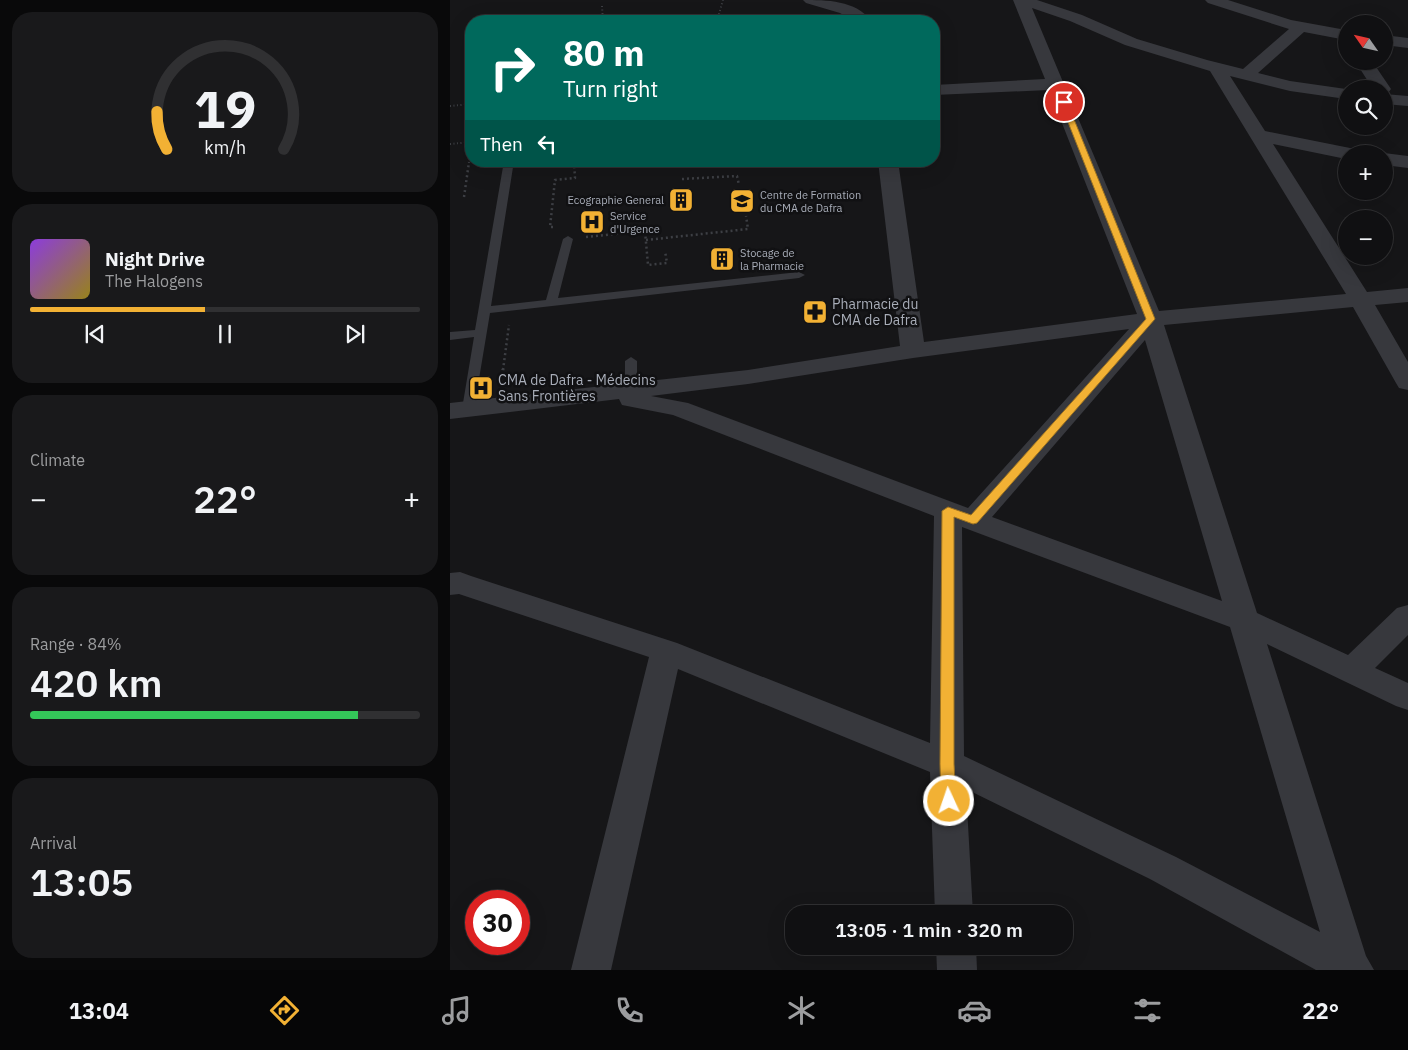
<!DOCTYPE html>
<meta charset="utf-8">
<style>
:root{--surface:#101012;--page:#19191b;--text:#f1f3f6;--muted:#9c9d9f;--line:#303032;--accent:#f2b134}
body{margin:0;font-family:"IBM Plex Sans",sans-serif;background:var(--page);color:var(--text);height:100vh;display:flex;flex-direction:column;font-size:19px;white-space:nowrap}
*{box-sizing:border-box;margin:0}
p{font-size:16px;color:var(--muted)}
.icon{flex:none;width:28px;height:28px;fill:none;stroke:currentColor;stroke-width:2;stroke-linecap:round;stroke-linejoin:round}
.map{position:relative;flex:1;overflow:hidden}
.sheet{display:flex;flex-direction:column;gap:12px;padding:12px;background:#09090a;width:450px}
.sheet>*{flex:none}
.banner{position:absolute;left:15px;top:15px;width:475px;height:152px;border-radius:20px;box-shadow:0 5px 20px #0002,0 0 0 1px var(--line);background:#00695c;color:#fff;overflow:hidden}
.needle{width:32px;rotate:304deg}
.fabs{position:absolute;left:888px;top:15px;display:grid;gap:10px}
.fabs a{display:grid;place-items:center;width:55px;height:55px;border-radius:50%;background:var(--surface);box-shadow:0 5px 20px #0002,0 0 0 1px var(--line);font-size:25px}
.speed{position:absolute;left:15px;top:890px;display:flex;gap:10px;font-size:25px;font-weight:700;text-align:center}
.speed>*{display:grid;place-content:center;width:65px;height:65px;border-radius:50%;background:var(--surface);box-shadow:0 5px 20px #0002,0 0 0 1px var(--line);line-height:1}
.speed .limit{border:8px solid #d22;background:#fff;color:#111}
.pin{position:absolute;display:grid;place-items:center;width:42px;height:42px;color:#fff;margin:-21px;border:2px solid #fff;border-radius:50%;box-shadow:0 1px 5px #0007}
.me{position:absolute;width:55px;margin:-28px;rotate:357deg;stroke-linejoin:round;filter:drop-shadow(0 0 4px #0008)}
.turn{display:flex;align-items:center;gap:18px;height:105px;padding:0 15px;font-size:22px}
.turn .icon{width:65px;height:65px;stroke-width:2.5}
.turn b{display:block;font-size:35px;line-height:42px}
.then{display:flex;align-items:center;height:48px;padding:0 15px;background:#0003;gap:10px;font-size:19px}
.big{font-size:38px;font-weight:600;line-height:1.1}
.sheet .widget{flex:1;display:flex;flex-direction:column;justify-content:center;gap:8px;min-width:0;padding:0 18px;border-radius:20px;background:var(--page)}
.sheet .dial{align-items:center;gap:0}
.dial svg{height:130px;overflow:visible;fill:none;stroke:var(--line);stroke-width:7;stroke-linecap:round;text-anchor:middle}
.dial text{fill:var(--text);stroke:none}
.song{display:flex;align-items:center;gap:15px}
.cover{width:60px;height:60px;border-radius:8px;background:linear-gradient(135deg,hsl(270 70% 55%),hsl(50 70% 35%))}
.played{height:5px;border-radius:2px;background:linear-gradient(90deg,var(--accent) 45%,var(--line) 45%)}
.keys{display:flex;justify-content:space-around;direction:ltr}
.heat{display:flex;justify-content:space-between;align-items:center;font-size:28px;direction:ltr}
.charge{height:8px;border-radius:4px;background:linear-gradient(90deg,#34c759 84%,var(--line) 0)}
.trip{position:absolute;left:335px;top:905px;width:288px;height:50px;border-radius:20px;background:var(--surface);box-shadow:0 5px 20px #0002,0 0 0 1px var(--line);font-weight:600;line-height:50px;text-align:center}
.dock{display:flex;height:80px;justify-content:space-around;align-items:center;background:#060607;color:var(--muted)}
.dock .icon{width:35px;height:35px}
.dock .selected{color:var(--accent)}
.dock b{font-size:22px;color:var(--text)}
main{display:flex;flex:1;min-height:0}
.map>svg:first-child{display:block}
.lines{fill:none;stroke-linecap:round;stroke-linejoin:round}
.path-far2{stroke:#3d3f44;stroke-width:2;stroke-dasharray:1 2.5;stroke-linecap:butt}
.path-far1{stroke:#3d3f44;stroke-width:2.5;stroke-dasharray:2 3;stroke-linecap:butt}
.path{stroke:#3d3f44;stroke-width:3;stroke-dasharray:2.5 4;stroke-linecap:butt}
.lane{fill:#37383d;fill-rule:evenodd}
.street{fill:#37383d;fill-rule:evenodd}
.route{fill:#f2b134;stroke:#9d7322}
.labels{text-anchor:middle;stroke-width:5;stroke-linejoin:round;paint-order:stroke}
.far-poi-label{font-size:11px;fill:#a8adb8;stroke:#111113;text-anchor:start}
.poi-label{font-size:14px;fill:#a8adb8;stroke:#111113;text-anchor:start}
</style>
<main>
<section class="sheet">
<div class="widget dial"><svg viewBox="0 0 100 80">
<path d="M14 69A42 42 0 1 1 86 69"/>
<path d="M14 69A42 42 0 0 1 8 46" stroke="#f2b134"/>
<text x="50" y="56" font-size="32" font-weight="700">19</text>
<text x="50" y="72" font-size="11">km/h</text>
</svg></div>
<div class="widget">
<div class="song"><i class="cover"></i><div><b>Night Drive</b><p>The Halogens</p></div></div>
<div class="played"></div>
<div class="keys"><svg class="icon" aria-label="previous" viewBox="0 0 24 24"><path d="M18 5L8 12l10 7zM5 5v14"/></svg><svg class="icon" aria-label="pause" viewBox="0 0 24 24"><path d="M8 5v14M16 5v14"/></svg><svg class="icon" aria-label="next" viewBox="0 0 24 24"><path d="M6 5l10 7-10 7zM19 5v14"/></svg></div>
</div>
<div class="widget"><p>Climate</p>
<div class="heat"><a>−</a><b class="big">22°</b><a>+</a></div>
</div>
<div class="widget"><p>Range · 84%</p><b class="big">420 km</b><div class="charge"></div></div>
<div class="widget"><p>Arrival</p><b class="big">13:05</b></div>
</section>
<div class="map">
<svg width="958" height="970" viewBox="0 0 958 970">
<rect width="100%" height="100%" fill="#161618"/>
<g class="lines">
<g class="path-far2">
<path d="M152 6 153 21"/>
<path d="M101 14V21"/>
<path d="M267 21 273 0"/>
<path d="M0 106 21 104"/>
<path d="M0 144 21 142"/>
<path d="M124 161V163"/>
<path d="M19 163 21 147"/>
</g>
<g class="path-far1">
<path d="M232 179 287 176 289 185"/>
<path d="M14 197 19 162"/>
<path d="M103 227H100L105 180 125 178 124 162"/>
<path d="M136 237 195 231 198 265 217 263 215 251"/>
<path d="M196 240 298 229 296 216"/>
<path d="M53 370 59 325"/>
</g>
<path class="path" d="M51 383 53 369"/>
<g class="lane">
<path d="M54 161H64L41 306 96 300 113 239 118 236 123 239 108 298 349 272 355 275 349 278 40 313 24 409 18 413 13 412 12 409 24 337 0 340V332L25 330Z"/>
<path d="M181 357 187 361V391L181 395 175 391V361Z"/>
</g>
<g class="street">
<path d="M353 0C376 0 406 0 421 21H404L390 13 356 3Z"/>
<path d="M563 0H587L632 15 687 39 757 60 793 69 839 29 758 3 755 0H778L841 20 896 30V40L854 32 808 73 840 81 896 89V99L840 91 780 76 815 131 900 148 907 150 909 154H896V159L823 144 917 292 958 288V302L925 305 958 362V390L949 388 946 383 903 307 714 325 807 613 898 655 947 608 958 605V635L925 668 958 683V710L946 706 817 644 916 956 924 970H866L700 879 516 789 523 914H485L480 772 228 669 161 970H121L199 657 9 594 0 595V573L10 572 21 576 227 643 480 743 484 516 223 415 172 405 169 399 0 419V403L298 370 450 346 428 161H448L474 342 687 314 599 90 484 95V85L595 79ZM582 8 620 21 675 45 760 71 896 294 709 311ZM679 329 518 508 238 403 201 396 298 384 463 358ZM695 340 772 601 542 517ZM512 527 780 627 870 932 726 857 514 756Z"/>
<path d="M934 35 958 38V48L934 45Z"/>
<path d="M905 61H922L941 89 938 93 934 94 958 96V106L934 104V89H923Z"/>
<path d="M934 153 958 156V168L934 165V154H932Z"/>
<path d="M486 946H526L527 970H487Z"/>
</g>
</g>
<path class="route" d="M611 100 617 102 705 319 527 523 523 524 504 517V764L506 801 504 806 499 807 494 806 491 801 490 764 492 511 498 507 521 515 696 319 610 102Z"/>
<defs>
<symbol id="building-square" viewBox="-11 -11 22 22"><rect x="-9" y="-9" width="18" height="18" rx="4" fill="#f2b134" stroke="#111113"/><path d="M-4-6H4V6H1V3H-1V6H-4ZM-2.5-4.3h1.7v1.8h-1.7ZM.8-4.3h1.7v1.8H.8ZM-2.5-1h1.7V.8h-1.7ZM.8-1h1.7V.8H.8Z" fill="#111"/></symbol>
<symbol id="school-square" viewBox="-11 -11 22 22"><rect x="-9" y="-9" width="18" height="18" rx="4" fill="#f2b134" stroke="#111113"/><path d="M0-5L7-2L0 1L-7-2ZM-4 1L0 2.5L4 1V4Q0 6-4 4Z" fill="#111"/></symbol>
<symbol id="hospital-square" viewBox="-11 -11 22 22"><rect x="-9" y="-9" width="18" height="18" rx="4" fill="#f2b134" stroke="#111113"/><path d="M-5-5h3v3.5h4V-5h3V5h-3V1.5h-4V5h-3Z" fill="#111"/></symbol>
<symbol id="pharmacy-square" viewBox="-11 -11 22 22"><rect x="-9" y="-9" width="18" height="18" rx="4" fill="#f2b134" stroke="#111113"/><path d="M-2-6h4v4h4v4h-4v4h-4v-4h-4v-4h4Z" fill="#111"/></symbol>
</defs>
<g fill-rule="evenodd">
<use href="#building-square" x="217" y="186" width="28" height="28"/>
<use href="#school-square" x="278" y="187" width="28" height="28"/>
<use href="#hospital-square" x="128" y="208" width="28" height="28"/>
<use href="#building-square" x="258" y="245" width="28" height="28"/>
<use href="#pharmacy-square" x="351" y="298" width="28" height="28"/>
<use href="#hospital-square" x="17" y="374" width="28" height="28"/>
</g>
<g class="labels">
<g class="far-poi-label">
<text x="310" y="199">Centre de Formation<tspan x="310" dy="13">du CMA de Dafra</tspan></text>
<text x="214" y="204" text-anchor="end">Ecographie General</text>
<text x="160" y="220">Service<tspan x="160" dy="13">d'Urgence</tspan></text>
<text x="290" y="257">Stocage de<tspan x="290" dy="13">la Pharmacie</tspan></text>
</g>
<g class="poi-label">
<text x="382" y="309">Pharmacie du<tspan x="382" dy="16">CMA de Dafra</tspan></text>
<text x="48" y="385">CMA de Dafra - Médecins<tspan x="48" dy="16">Sans Frontières</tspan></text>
</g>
</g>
</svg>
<div class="fabs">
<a><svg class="needle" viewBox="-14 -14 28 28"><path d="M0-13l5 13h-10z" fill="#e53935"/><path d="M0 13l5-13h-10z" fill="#9c9d9f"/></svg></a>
<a><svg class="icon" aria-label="search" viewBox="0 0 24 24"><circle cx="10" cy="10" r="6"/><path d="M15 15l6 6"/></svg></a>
<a>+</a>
<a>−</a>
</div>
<div class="speed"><div class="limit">30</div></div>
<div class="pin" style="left:614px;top:102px;background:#d93025"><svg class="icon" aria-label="arrive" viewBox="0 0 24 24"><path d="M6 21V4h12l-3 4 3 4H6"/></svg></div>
<svg class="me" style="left:499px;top:801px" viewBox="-20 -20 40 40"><circle r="17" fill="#f2b134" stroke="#fff" stroke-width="3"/><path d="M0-11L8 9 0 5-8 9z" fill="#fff"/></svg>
<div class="trip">13:05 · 1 min · 320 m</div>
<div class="banner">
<div class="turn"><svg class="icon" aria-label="right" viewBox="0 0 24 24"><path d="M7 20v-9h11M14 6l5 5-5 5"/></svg><div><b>80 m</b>Turn right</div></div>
<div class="then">Then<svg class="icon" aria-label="left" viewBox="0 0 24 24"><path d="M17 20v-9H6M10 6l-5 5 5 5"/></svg></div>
</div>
</div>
</main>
<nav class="dock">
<b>13:04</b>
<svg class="icon selected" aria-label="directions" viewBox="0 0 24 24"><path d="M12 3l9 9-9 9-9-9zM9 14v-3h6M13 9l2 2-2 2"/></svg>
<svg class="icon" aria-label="music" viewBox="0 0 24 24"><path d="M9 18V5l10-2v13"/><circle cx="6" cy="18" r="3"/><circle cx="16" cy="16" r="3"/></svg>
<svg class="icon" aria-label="phone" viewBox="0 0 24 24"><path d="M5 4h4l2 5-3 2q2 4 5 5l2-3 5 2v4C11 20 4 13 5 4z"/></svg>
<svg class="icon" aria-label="climate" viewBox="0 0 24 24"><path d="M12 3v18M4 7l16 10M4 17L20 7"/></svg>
<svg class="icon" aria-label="car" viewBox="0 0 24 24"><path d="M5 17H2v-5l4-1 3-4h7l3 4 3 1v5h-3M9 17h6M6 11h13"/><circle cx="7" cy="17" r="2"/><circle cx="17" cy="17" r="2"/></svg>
<svg class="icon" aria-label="filters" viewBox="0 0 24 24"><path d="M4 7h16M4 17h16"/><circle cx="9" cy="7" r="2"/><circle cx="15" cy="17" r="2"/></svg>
<b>22°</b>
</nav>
